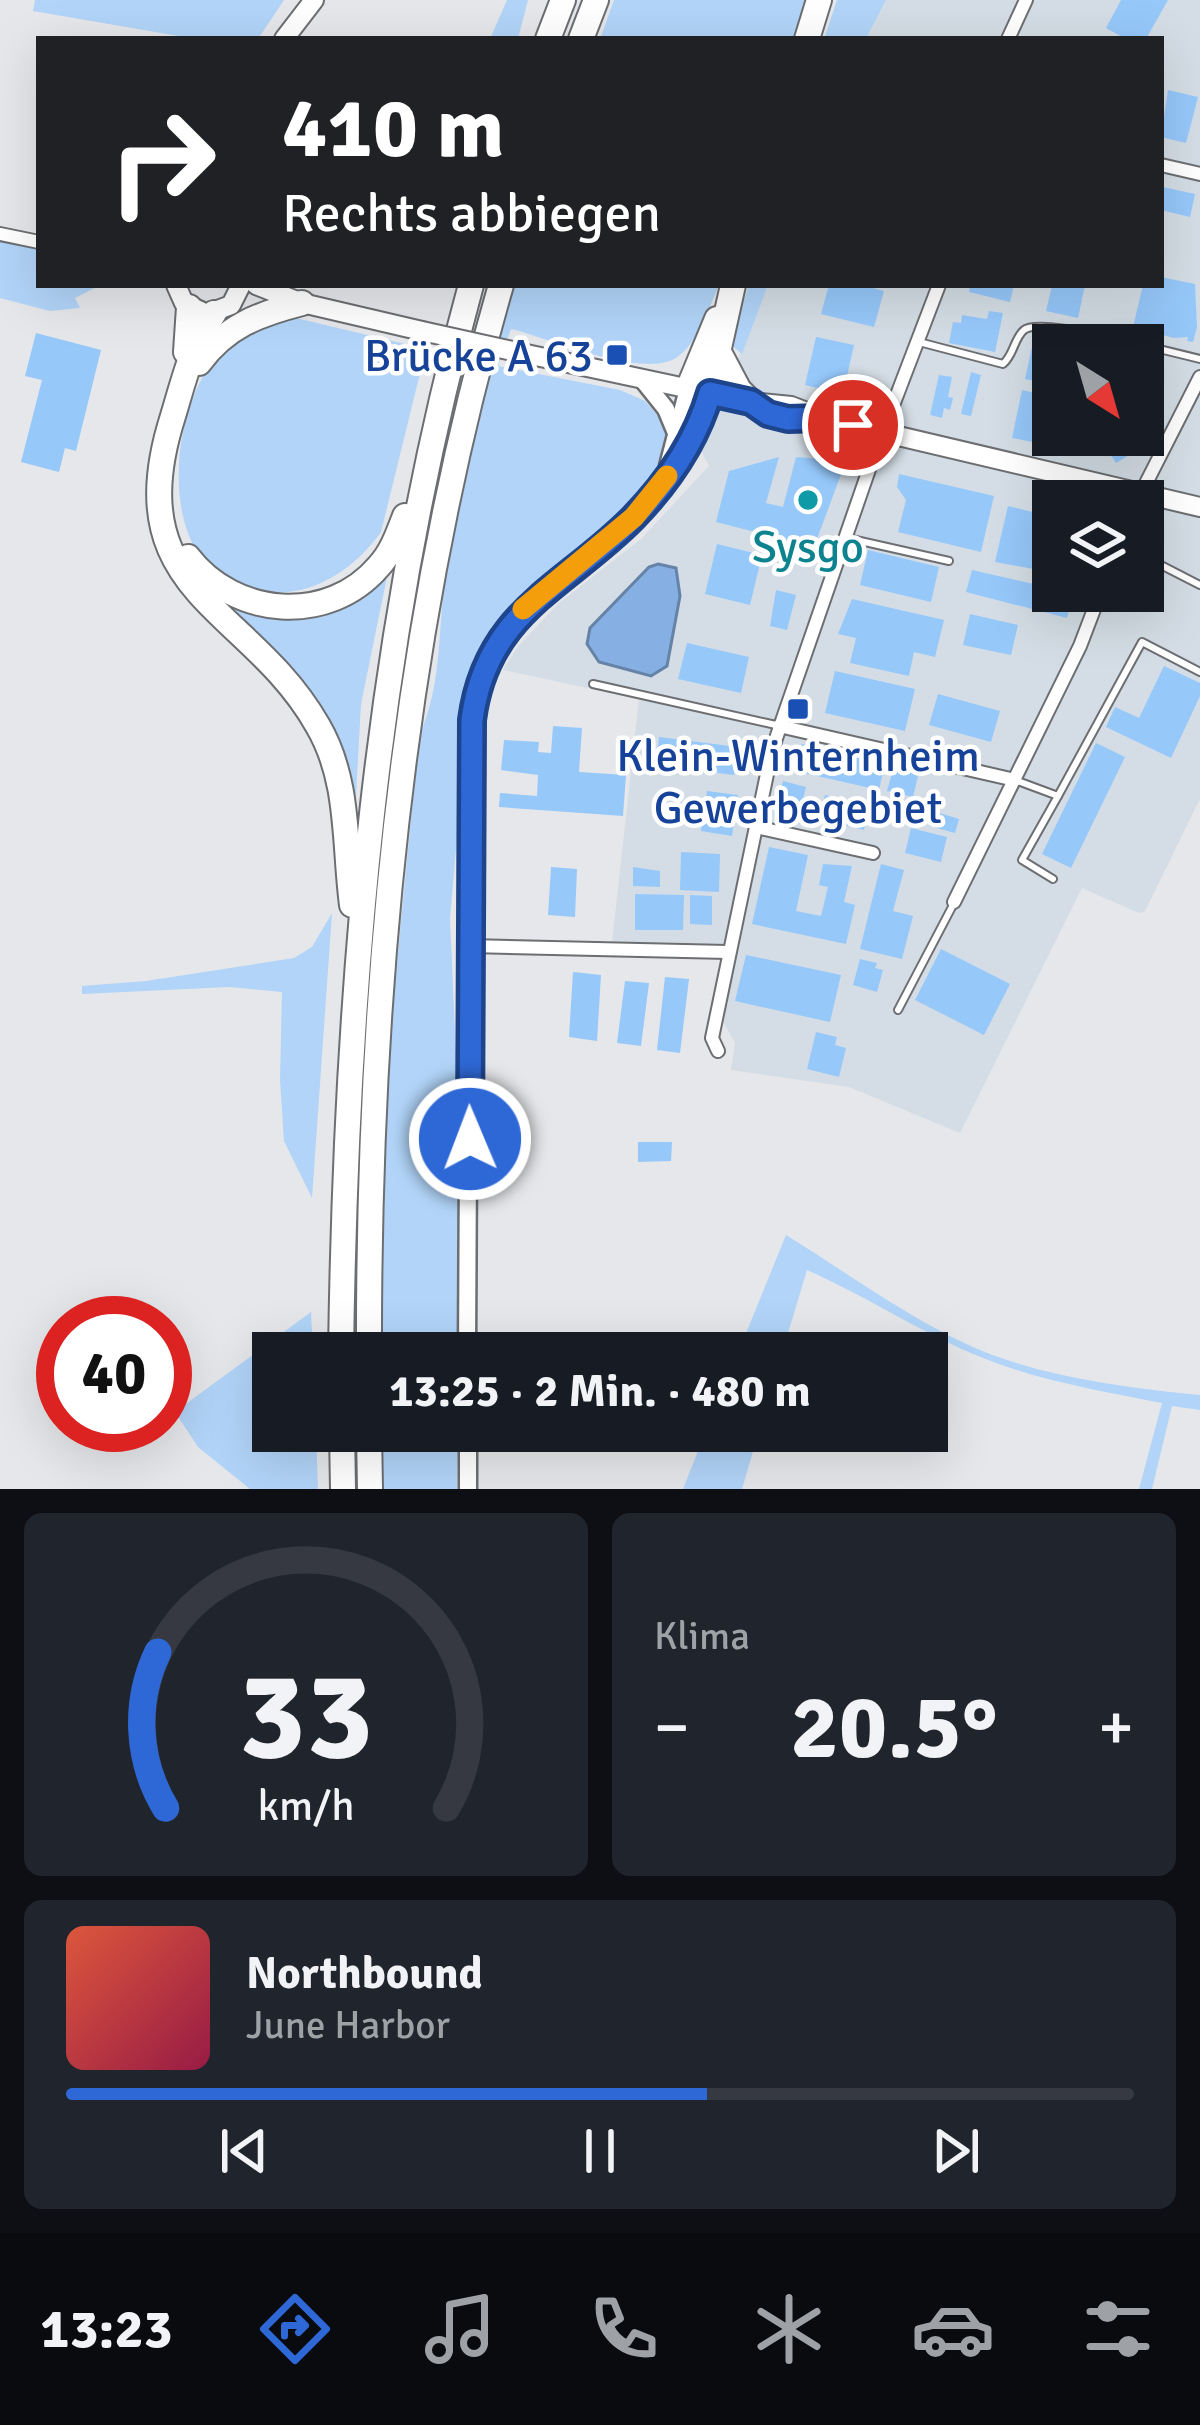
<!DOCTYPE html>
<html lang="de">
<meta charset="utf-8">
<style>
:root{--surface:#171b24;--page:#20242c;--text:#f1f3f6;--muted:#9ea1a6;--line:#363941;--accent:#2e68d6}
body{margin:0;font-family:Signika,sans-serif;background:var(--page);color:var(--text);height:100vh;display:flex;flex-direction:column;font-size:45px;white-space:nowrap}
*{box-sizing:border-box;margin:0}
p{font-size:39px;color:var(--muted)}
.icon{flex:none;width:66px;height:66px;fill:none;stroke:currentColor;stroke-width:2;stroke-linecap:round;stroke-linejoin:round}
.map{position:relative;height:1489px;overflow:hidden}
.drawer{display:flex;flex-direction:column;gap:24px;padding:24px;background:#0d0f14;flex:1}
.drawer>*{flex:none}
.banner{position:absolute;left:36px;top:36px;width:1128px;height:252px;border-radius:0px;box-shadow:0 12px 48px #0002;background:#202124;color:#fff;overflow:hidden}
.needle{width:78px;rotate:143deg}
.controls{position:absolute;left:1032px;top:324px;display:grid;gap:24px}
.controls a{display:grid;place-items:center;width:132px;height:132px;border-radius:0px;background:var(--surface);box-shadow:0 12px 48px #0002;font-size:60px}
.speed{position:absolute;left:36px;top:1296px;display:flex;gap:24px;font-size:60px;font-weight:700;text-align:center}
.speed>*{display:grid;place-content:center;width:156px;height:156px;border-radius:50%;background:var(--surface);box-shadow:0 12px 48px #0002;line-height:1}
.speed .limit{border:18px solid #d22;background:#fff;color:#111}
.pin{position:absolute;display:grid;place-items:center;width:102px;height:102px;color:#fff;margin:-51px;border:6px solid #fff;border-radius:50%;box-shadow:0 3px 12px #0007}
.me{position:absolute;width:132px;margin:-66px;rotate:359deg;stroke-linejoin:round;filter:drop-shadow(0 0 9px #0008)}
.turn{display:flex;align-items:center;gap:42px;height:252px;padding:0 48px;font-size:54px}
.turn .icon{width:156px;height:156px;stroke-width:2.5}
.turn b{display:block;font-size:84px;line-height:102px}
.big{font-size:90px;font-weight:800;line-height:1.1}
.drawer .card{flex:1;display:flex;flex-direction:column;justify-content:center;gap:18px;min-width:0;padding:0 42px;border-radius:18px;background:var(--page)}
.drawer .dial{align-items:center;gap:0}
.dial svg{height:312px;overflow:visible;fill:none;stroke:var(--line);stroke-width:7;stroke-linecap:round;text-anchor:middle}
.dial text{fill:var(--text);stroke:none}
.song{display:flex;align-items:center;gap:36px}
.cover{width:144px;height:144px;border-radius:18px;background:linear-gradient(135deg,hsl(10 70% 55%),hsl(340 70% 35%))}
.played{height:12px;border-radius:6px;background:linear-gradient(90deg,var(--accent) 60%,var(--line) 60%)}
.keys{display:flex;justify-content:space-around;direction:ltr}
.heat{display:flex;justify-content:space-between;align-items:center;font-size:66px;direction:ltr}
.drawer .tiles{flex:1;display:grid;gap:24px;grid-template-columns:1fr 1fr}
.card:last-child{grid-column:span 2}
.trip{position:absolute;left:252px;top:1332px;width:696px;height:120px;border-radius:0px;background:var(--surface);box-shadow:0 12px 48px #0002;font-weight:800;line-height:120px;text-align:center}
.dock{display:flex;height:192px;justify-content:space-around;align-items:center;background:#090b0e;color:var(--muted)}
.dock .icon{width:84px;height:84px}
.dock .active{color:var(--accent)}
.dock b{font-size:54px;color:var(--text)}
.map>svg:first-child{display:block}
.built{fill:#d4dde5;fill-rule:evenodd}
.green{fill:#b1d4f8}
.water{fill:#86afe4;stroke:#6582a7;stroke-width:3}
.building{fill:#96c8fa}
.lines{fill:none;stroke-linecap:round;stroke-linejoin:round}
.service-casing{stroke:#6c6e71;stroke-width:10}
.minor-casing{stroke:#6c6e71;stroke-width:16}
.tertiary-casing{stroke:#6c6e71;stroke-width:21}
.secondary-casing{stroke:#6c6e71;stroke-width:22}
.motorway-casing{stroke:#6c6e71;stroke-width:28}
.service{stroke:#fff;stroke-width:6}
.minor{stroke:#fff;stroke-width:12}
.tertiary{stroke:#fff;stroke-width:16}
.secondary{stroke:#fff;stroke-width:18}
.motorway{stroke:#fff;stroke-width:24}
.secondary-bridge-casing{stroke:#6c6e71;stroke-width:22;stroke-linecap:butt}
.secondary-bridge{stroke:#fff;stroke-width:18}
.route-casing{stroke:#1e448b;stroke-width:30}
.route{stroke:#2e68d6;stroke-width:21}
.slow{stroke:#f59e0b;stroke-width:21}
.transit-dot{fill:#1a4fb4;stroke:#fff;stroke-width:4.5}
.culture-dot{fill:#0f9aa8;stroke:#fff;stroke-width:4.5}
.labels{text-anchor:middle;stroke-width:9;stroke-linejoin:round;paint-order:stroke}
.transit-label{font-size:45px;fill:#164399;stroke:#fff;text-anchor:end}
.culture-label{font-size:45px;fill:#0d838f;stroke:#fff}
</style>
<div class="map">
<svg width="1200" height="1489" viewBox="0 0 1200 1489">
<rect width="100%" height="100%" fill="#e5e7ea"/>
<path class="built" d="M886 0H1200V799L1145 911 1139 913 1082 888 960 1133 849 1087 731 1070 735 1043 720 1016 735 944 612 943 639 699 503 670 519 645 559 603 641 539 709 466 701 451 768 285H1161V39H866ZM1053 345H1143V435H1053ZM1053 501H1143V591H1053Z"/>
<g class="green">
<path d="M35 0H284L258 39H196L33 11Z"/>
<path d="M507 0H528L518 39H490Z"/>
<path d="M614 0H810L798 39H600Z"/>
<path d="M837 0H886L866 39H824Z"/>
<path d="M0 241 39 248V285H101L75 298 80 308 50 311 0 298Z"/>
<path d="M512 285H719C709 307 698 344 676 358 641 379 549 338 511 329L498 366 620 390 645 401 660 418 666 435 657 476 616 524 484 652 470 683 450 919 462 1189 459 1353H380L388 1057 419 736C444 681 437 623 447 565 463 470 487 378 512 285Z"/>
<path d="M749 285H768L742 354 730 344Z"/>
<path d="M296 318 426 349 381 532C348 578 294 608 238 584 220 577 206 568 196 550 163 494 179 388 228 344 245 328 274 323 296 318Z"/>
<path d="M390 562 361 704 355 813 334 745 186 568 274 614Z"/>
<path d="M332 913 312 1198 284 1141 280 1080 282 992 229 987 82 994V986L146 981 294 958 312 947Z"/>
<path d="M786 1235C851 1275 930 1334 1001 1358 1065 1380 1133 1388 1200 1395V1410L1172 1406 1152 1489H1139L1162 1403C1107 1392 1052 1383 999 1364 931 1340 873 1299 807 1270L782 1353H738Z"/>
<path d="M311 1312 313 1353H273V1431H316L318 1489H250L198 1447 175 1412Z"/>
<path d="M380 1431H458L457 1489H381Z"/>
<path d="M706 1431H759L742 1489H683Z"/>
</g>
<path class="water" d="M658 564 676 568 680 596 667 666 651 676 599 662 587 644 590 628 649 567Z"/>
<g class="building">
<path d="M1121 0H1168L1146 39H1126L1106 28Z"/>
<path d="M1168 90 1198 97 1186 143 1161 137Z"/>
<path d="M1163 187 1195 194 1190 217 1161 210Z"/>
<path d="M1161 277 1195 284 1197 327 1193 342 1187 341 1188 337 1174 338 1133 327 1143 285H1161Z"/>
<path d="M829 285H862L884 291 874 327 821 314Z"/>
<path d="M970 285H1014L1010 302 969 292Z"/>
<path d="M1052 285H1085L1078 318 1046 311Z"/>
<path d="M989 311 1003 313 995 352 949 343 953 322 961 323 962 315 987 319Z"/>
<path d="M36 333 101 350 76 451 65 448 59 472 21 462 42 380 25 376Z"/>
<path d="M816 337 854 345 843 394 805 385Z"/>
<path d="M1034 338 1053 342 1044 383 1025 379Z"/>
<path d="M971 372 981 375 971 416 961 414Z"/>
<path d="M939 375 952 377 948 397 953 398 950 410 944 408 942 418 930 415Z"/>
<path d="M1022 390 1053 397 1043 444 1012 438Z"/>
<path d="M1098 435H1140L1146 445 1116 463Z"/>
<path d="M779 457 766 503 783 507 796 457 846 461 814 547 716 522 729 471Z"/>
<path d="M899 474 994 496 981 552 898 532 906 500 897 487Z"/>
<path d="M1008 506 1053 517 1044 571 995 562Z"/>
<path d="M717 544 762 555 750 605 705 594Z"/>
<path d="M868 550 939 567 931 602 860 585Z"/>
<path d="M972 570 1073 593 1067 618 966 592Z"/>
<path d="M776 590 796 595 787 630 770 626Z"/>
<path d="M852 599 944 620 935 657 914 652 909 676 850 663 856 638 838 634Z"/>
<path d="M970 614 1018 625 1011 655 963 645Z"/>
<path d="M687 643 749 657 741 693 678 679Z"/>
<path d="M1164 666 1200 683V696L1171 758 1106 727 1115 707 1139 718Z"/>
<path d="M835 671 915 689 905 731 825 713Z"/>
<path d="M938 694 1000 711 991 742 929 725Z"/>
<path d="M553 726 582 728 579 772 626 775 623 816 499 807 500 793 537 796 538 775 501 770 504 740 539 742 538 752 551 753Z"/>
<path d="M659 737 738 747 734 775 656 765Z"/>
<path d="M1096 743 1125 757 1071 868 1042 854Z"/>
<path d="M802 744 885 763 879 790 795 771Z"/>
<path d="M894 766 919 772 913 797 887 791Z"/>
<path d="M783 781 806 787 798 821 774 815Z"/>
<path d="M707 791 738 795 732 836 701 831Z"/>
<path d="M825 795 870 806 864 830 819 819Z"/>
<path d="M933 811 959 819 955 833 929 826Z"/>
<path d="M911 828 947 837 941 862 905 853Z"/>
<path d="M769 847 808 855 796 911 821 916 828 887 819 885 823 864 852 866 844 902 855 905 846 944 752 924Z"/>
<path d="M681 852 720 854 719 892 680 890Z"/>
<path d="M881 864 904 870 893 911 913 916 902 959 860 949Z"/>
<path d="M551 867 577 869 575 917 548 915Z"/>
<path d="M633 867 660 871V887L633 886Z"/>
<path d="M635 894 684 895 683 930H635Z"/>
<path d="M690 895 712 896V925L690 924Z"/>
<path d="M941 949 1010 984 984 1035 915 1000Z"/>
<path d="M746 955 841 975 830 1022 735 1001Z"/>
<path d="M860 959 877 963 875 968 883 970 877 992 853 985Z"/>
<path d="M573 972 601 975 597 1041 569 1037Z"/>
<path d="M665 977 689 979 680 1053 657 1050Z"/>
<path d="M625 981 649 983 641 1046 617 1043Z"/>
<path d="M816 1032 837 1037 835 1045 846 1048 839 1077 807 1069Z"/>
<path d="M638 1142H672L671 1161 638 1162Z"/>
</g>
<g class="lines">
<defs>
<g id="service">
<path d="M919 342 1003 364C1014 355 1014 338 1024 330 1033 322 1080 331 1094 333"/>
<path d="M1078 345 1094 333 1200 359"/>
<path d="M847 538 949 561"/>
<path d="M1155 562 1200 585"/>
<path d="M593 684 776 725"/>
<path d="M1015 780 1058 796 1142 642 1200 672"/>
<path d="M1053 879 1022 860 1058 796"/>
<path d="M898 1010 953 905"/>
</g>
<g id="minor">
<path d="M1008 39 1026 0"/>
<path d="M1161 165 1200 174"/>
<path d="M0 234 39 242"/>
<path d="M1138 499 1200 377"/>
<path d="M779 726 1015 780"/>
<path d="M756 827 873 853"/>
<path d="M954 902 1080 646 1101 591"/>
<path d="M470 946 728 952"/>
<path d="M718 1051 712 1038 772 750 874 455 939 285"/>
</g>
<g id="tertiary">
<path d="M642 379 666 409 676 433"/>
<path d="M668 466 688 389"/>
<path d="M467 1353 470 766C471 728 472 692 489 658 512 610 558 581 599 548 649 508 692 455 709 393"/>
<path d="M468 1431V1489"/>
</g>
<g id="secondary">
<path d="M284 39 314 0"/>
<path d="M176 285 184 303 207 314 231 305 241 285"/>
<path d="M256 285 302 303 422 331"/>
<path d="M517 352 751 402 791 406 822 418 1200 507"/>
</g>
<g id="motorway">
<path d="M548 39 563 0"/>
<path d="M581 39 596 0"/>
<path d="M807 39 819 0"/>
<path d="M214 313C193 341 183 383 173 416 116 595 249 604 318 726 350 781 344 844 352 905"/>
<path d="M186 352 189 307"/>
<path d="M720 354 739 390 751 402"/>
<path d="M199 363C226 326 259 314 302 303"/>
<path d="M688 389 717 319"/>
<path d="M709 393 733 285"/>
<path d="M188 557C234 617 328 626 379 566 392 552 398 534 405 516"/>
<path d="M341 1353C346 993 375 634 471 285"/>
<path d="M369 1353C368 996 401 629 501 285"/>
<path d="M342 1431 343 1489"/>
<path d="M369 1431 370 1489"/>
</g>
</defs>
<use href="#service" class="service-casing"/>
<use href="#minor" class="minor-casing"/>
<use href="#tertiary" class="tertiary-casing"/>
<use href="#secondary" class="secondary-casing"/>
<use href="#motorway" class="motorway-casing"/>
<use href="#service" class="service"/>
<use href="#minor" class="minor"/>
<use href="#tertiary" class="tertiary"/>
<use href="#secondary" class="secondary"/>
<use href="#motorway" class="motorway"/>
<defs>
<path id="secondary-bridge" d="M422 331 517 352"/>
</defs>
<use href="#secondary-bridge" class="secondary-bridge-casing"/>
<use href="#secondary-bridge" class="secondary-bridge"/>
</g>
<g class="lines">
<defs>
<path id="route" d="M470 1139 472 720C486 611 565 587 633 518 668 482 696 441 710 393L751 402 768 414 788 419 822 418 853 425"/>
</defs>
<use href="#route" class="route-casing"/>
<use href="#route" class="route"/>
<path class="slow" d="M523 609 634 517 667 476"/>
</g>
<g class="transit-dot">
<rect x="605" y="343" width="24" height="24" rx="6"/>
<rect x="786" y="697" width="24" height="24" rx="6"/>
</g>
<circle class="culture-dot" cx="808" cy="500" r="12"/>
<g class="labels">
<g class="transit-label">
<text x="593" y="371">Brücke A 63</text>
<text x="798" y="771" text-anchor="middle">Klein-Winternheim<tspan x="798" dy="52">Gewerbegebiet</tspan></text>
</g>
<g class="culture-label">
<text x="808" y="562">Sysgo</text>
</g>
</g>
</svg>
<div class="controls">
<a><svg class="needle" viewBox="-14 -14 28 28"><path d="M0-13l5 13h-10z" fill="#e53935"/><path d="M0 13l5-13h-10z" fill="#9ea1a6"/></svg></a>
<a><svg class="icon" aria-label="layers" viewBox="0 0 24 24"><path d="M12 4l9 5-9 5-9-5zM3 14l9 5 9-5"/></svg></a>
</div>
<div class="speed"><div class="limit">40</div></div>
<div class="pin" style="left:853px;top:425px;background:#d93025"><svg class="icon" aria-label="arrive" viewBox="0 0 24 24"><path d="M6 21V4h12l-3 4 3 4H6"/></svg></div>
<svg class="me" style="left:470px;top:1139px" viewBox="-20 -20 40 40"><circle r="17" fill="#2e68d6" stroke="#fff" stroke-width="3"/><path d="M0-11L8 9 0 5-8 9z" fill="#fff"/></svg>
<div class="trip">13:25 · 2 Min. · 480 m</div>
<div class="banner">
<div class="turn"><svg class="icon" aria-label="right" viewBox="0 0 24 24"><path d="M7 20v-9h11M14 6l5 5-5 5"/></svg><div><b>410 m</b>Rechts abbiegen</div></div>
</div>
</div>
<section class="drawer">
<div class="tiles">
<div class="card dial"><svg viewBox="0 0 100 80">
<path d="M14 69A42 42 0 1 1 86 69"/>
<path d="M14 69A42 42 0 0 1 12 29" stroke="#2e68d6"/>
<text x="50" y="56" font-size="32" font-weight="700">33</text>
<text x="50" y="72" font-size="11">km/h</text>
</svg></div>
<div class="card"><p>Klima</p>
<div class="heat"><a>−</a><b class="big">20.5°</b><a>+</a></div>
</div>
<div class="card">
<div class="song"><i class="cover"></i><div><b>Northbound</b><p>June Harbor</p></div></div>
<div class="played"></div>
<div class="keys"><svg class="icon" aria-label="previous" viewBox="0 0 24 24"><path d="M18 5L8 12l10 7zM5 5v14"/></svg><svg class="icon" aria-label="pause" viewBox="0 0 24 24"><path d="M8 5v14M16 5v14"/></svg><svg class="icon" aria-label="next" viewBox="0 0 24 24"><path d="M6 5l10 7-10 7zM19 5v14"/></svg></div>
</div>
</div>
</section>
<nav class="dock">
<b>13:23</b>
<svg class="icon active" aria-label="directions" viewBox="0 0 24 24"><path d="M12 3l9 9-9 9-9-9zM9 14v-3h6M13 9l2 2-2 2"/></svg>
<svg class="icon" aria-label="music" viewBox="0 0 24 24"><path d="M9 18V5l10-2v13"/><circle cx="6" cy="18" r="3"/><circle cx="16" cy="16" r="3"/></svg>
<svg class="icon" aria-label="phone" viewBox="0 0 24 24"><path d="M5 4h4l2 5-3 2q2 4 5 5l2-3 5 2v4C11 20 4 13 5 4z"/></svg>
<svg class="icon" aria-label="climate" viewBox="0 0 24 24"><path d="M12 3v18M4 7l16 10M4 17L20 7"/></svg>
<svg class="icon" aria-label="car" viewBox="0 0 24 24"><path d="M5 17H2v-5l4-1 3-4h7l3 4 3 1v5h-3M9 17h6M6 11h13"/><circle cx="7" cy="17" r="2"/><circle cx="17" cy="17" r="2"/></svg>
<svg class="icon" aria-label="filters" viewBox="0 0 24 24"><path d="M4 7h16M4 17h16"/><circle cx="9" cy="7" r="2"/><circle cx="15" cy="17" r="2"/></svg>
</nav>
